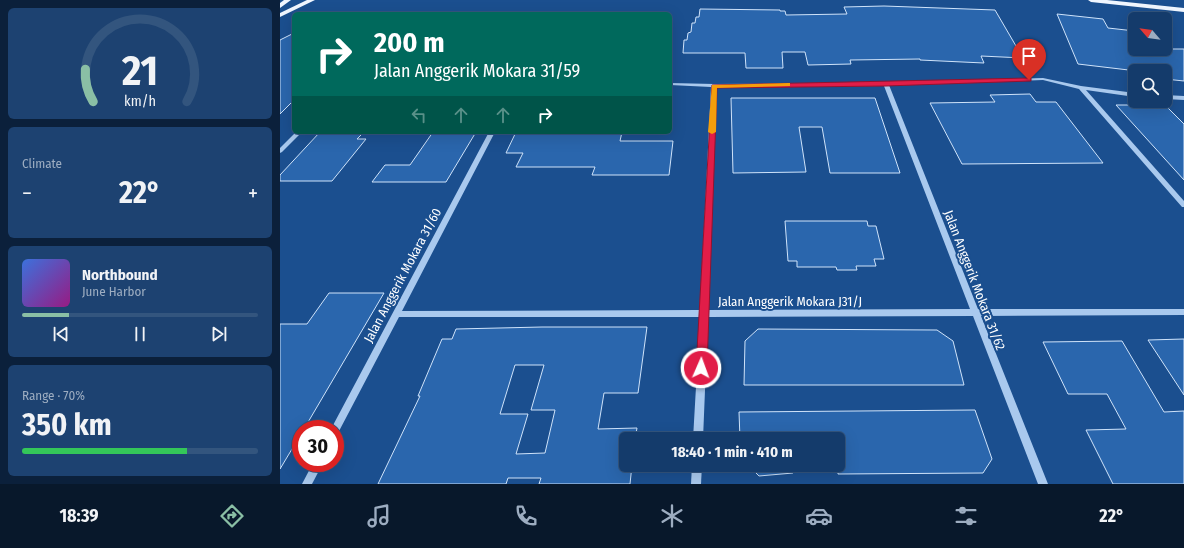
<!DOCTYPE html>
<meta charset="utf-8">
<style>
:root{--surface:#143b6b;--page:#1d4271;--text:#f1f3f6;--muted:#9dadc1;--line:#33557e;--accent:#8abfa5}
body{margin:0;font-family:"Fira Sans Condensed",sans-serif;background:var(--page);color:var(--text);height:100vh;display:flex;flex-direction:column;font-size:15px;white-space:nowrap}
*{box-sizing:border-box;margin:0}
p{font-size:13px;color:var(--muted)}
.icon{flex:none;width:22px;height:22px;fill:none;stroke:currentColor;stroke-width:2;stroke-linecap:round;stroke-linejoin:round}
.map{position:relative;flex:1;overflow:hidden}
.panel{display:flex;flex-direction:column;gap:8px;padding:8px;background:#0b203b;width:280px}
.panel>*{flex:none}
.banner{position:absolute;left:12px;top:12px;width:380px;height:122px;border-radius:6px;box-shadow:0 4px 16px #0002,0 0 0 1px var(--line);background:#00695c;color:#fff;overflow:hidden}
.needle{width:26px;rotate:298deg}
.controls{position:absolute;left:848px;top:12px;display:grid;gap:8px}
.controls a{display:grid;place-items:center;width:44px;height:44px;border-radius:6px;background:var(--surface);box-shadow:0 4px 16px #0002,0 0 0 1px var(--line);font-size:20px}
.speed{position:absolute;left:12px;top:420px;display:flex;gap:8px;font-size:20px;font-weight:700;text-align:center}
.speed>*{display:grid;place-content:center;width:52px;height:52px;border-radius:50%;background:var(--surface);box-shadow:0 4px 16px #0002,0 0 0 1px var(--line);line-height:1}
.speed .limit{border:6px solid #d22;background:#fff;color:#111}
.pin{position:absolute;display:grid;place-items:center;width:34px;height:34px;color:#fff;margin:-41px -17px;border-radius:50% 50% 50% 0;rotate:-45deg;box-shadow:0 0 4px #0007}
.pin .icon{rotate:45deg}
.me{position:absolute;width:44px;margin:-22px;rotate:2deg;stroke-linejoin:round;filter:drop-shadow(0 0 3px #0008)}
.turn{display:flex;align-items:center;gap:14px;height:84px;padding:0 16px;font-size:18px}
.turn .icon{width:52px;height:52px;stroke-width:2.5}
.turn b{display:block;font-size:28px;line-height:34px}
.lanes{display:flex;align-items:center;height:38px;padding:0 16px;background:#0003;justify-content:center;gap:20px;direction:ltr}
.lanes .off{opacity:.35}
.big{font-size:30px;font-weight:700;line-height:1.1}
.panel .card{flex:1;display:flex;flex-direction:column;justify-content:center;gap:6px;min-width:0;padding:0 14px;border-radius:6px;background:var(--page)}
.panel .dial{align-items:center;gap:0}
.dial svg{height:104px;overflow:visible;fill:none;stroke:var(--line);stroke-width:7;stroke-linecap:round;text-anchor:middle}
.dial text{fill:var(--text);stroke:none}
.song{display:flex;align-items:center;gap:12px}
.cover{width:48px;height:48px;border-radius:6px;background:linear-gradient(135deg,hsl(220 70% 55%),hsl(310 70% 35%))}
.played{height:4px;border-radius:2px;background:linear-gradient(90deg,var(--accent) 20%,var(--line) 20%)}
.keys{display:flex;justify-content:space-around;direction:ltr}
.heat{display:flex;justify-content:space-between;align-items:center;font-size:22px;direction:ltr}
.charge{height:6px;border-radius:3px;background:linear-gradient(90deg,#34c759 70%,var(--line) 0)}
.trip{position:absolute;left:339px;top:432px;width:226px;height:40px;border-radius:6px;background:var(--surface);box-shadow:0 4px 16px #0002,0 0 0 1px var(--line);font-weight:700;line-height:40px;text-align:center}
.tabs{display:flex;height:64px;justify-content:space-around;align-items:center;background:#08182b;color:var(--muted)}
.tabs .icon{width:28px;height:28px}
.tabs .current{color:var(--accent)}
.tabs b{font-size:18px;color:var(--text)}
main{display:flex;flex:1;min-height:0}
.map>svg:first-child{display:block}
.building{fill:#2a66ad;stroke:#cfe3fa;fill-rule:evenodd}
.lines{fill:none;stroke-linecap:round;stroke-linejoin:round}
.minor{fill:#a9c9ee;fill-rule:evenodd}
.major{fill:#f0f6ff;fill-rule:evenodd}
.route{fill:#e11d48;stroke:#92132f}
.slow{fill:#f59e0b}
.labels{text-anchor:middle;stroke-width:4;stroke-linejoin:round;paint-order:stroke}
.street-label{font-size:13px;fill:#fff;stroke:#1b4f8f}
</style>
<main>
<section class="panel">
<div class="card dial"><svg viewBox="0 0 100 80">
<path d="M14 69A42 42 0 1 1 86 69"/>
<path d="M14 69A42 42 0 0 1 8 44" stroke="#8abfa5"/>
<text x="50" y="56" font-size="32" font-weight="700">21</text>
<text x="50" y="72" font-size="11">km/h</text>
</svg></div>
<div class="card"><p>Climate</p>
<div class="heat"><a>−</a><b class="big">22°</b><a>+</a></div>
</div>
<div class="card">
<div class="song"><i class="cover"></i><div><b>Northbound</b><p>June Harbor</p></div></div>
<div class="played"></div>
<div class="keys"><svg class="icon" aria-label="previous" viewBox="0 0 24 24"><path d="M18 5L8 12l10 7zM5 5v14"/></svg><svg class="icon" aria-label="pause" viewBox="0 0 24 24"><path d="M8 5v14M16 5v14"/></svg><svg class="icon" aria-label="next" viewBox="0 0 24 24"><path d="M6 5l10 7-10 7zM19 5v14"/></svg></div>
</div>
<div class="card"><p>Range · 70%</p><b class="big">350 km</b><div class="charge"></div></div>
</section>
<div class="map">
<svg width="904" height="484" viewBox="0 0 904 484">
<rect width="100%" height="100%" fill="#1b4f8f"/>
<g class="building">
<path d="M604 6 715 10 743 58 701 56 704 63 640 60V59L570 60 571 64 528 65 525 52H502L503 68H466L465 53H403L404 40H407L408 33 411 32 412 23H415L416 17H419L420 9 500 10V11H505L506 15 567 14 564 7Z"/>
<path d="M777 14 823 19 828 28 855 31V49H904V81L885 79V71H857L798 64Z"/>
<path d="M14 33V100L0 114V40Z"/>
<path d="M750 94 756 102H776L823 163 682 164 650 103 715 102 710 95Z"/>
<path d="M451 98H595L620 173H550L542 127H519L526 172 453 173Z"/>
<path d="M836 105H885L904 124V180Z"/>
<path d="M40 132H84L77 139H86L52 181H0V175Z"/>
<path d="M153 132H196L166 182H92L105 165H130Z"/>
<path d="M236 132H342L340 141H393L389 175H312L315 167H236L243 153H226Z"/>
<path d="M505 221H587L588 226H596L604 259H594L596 266H576L577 270H557L556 267H517V261H508Z"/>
<path d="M49 293H104L24 429H21V434L0 469V324H27Z"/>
<path d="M262 327H367L358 393H324L318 429 357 428 355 439H346V465H352L350 484H259L261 478H228L226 484H98L140 396H138L162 339H172L176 329ZM235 365H264L251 410H275L265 453 236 454 248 414H220Z"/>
<path d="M478 329 657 330 673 341 684 385H464L465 341Z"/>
<path d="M904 339V395L868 340Z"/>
<path d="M842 341 884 412 904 411V484H833L806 430 846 429 827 394H788L763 342Z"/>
<path d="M695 410 712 459 703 473 558 474V439H460L459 412Z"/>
<path d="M468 465H512L513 473 479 476Z"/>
</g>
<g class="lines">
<g class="minor">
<path d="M763 78 801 86 855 93V97L806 90 904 201V207H902L799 89 763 80 609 85 698 309H904V315L701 316 768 484H758L693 316 428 317 423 439H413L420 317H119L58 433 55 435V429H51L209 132H215L122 311 420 310 431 87 390 85V83L434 84 606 83ZM604 86 690 309 428 310 436 87Z"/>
<path d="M885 95 904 96V100L885 99Z"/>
<path d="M16 132H22L2 152 0 153V148Z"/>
<path d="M33 463H43L32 484H22Z"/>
<path d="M412 465H422L421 484H411Z"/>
</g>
<g class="major">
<path d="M4 0H11L0 8V3Z"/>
<path d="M27 0H35L0 17V13Z"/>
<path d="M808 0H827L904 8V12L811 2Z"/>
</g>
</g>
<path class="route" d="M749 78H751V81L606 86 437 88 427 368 425 372 421 373 417 372 416 368 432 85Z"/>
<path class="slow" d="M508 83H510V86L437 88 436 132 432 134 428 132 432 85Z"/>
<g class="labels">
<g class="street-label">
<text transform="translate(122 275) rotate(-62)" y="5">Jalan Anggerik Mokara 31/60</text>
<text transform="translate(695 280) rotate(69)" y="5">Jalan Anggerik Mokara 31/62</text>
<text x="510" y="306">Jalan Anggerik Mokara J31/J</text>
</g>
</g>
</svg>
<div class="controls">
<a><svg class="needle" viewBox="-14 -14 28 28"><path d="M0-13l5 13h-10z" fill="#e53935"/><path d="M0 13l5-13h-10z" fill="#9dadc1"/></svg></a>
<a><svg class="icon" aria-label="search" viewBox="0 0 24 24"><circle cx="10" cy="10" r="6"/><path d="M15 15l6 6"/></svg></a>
</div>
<div class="speed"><div class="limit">30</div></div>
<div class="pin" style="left:749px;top:80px;background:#d93025"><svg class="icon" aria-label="arrive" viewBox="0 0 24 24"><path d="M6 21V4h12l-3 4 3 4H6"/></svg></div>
<svg class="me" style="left:421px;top:368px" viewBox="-20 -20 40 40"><circle r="17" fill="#e11d48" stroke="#fff" stroke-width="3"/><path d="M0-11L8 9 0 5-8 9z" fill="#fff"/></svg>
<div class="trip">18:40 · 1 min · 410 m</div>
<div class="banner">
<div class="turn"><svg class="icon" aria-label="right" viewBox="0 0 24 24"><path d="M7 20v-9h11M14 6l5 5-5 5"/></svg><div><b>200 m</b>Jalan Anggerik Mokara 31/59</div></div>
<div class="lanes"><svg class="icon off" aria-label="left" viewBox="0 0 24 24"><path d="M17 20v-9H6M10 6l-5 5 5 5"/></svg><svg class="icon off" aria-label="ahead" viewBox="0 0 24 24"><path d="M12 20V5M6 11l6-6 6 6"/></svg><svg class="icon off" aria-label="ahead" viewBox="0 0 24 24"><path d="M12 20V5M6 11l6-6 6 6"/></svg><svg class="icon" aria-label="right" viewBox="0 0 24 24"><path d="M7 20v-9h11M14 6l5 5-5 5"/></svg></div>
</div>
</div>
</main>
<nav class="tabs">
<b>18:39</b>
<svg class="icon current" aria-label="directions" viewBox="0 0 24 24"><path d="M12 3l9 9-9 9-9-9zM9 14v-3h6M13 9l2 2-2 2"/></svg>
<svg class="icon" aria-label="music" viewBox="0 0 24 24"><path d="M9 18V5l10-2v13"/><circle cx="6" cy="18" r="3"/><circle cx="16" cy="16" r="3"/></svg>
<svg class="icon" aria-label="phone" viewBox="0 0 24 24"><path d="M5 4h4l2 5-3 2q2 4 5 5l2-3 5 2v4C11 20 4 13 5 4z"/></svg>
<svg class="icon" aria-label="climate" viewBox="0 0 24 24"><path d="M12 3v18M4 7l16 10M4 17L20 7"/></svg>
<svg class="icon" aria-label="car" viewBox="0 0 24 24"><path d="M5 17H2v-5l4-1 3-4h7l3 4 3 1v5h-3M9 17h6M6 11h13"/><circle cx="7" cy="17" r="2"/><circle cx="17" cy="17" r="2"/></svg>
<svg class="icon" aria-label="filters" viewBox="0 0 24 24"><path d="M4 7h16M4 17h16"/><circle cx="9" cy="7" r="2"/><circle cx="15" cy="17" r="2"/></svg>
<b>22°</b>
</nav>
